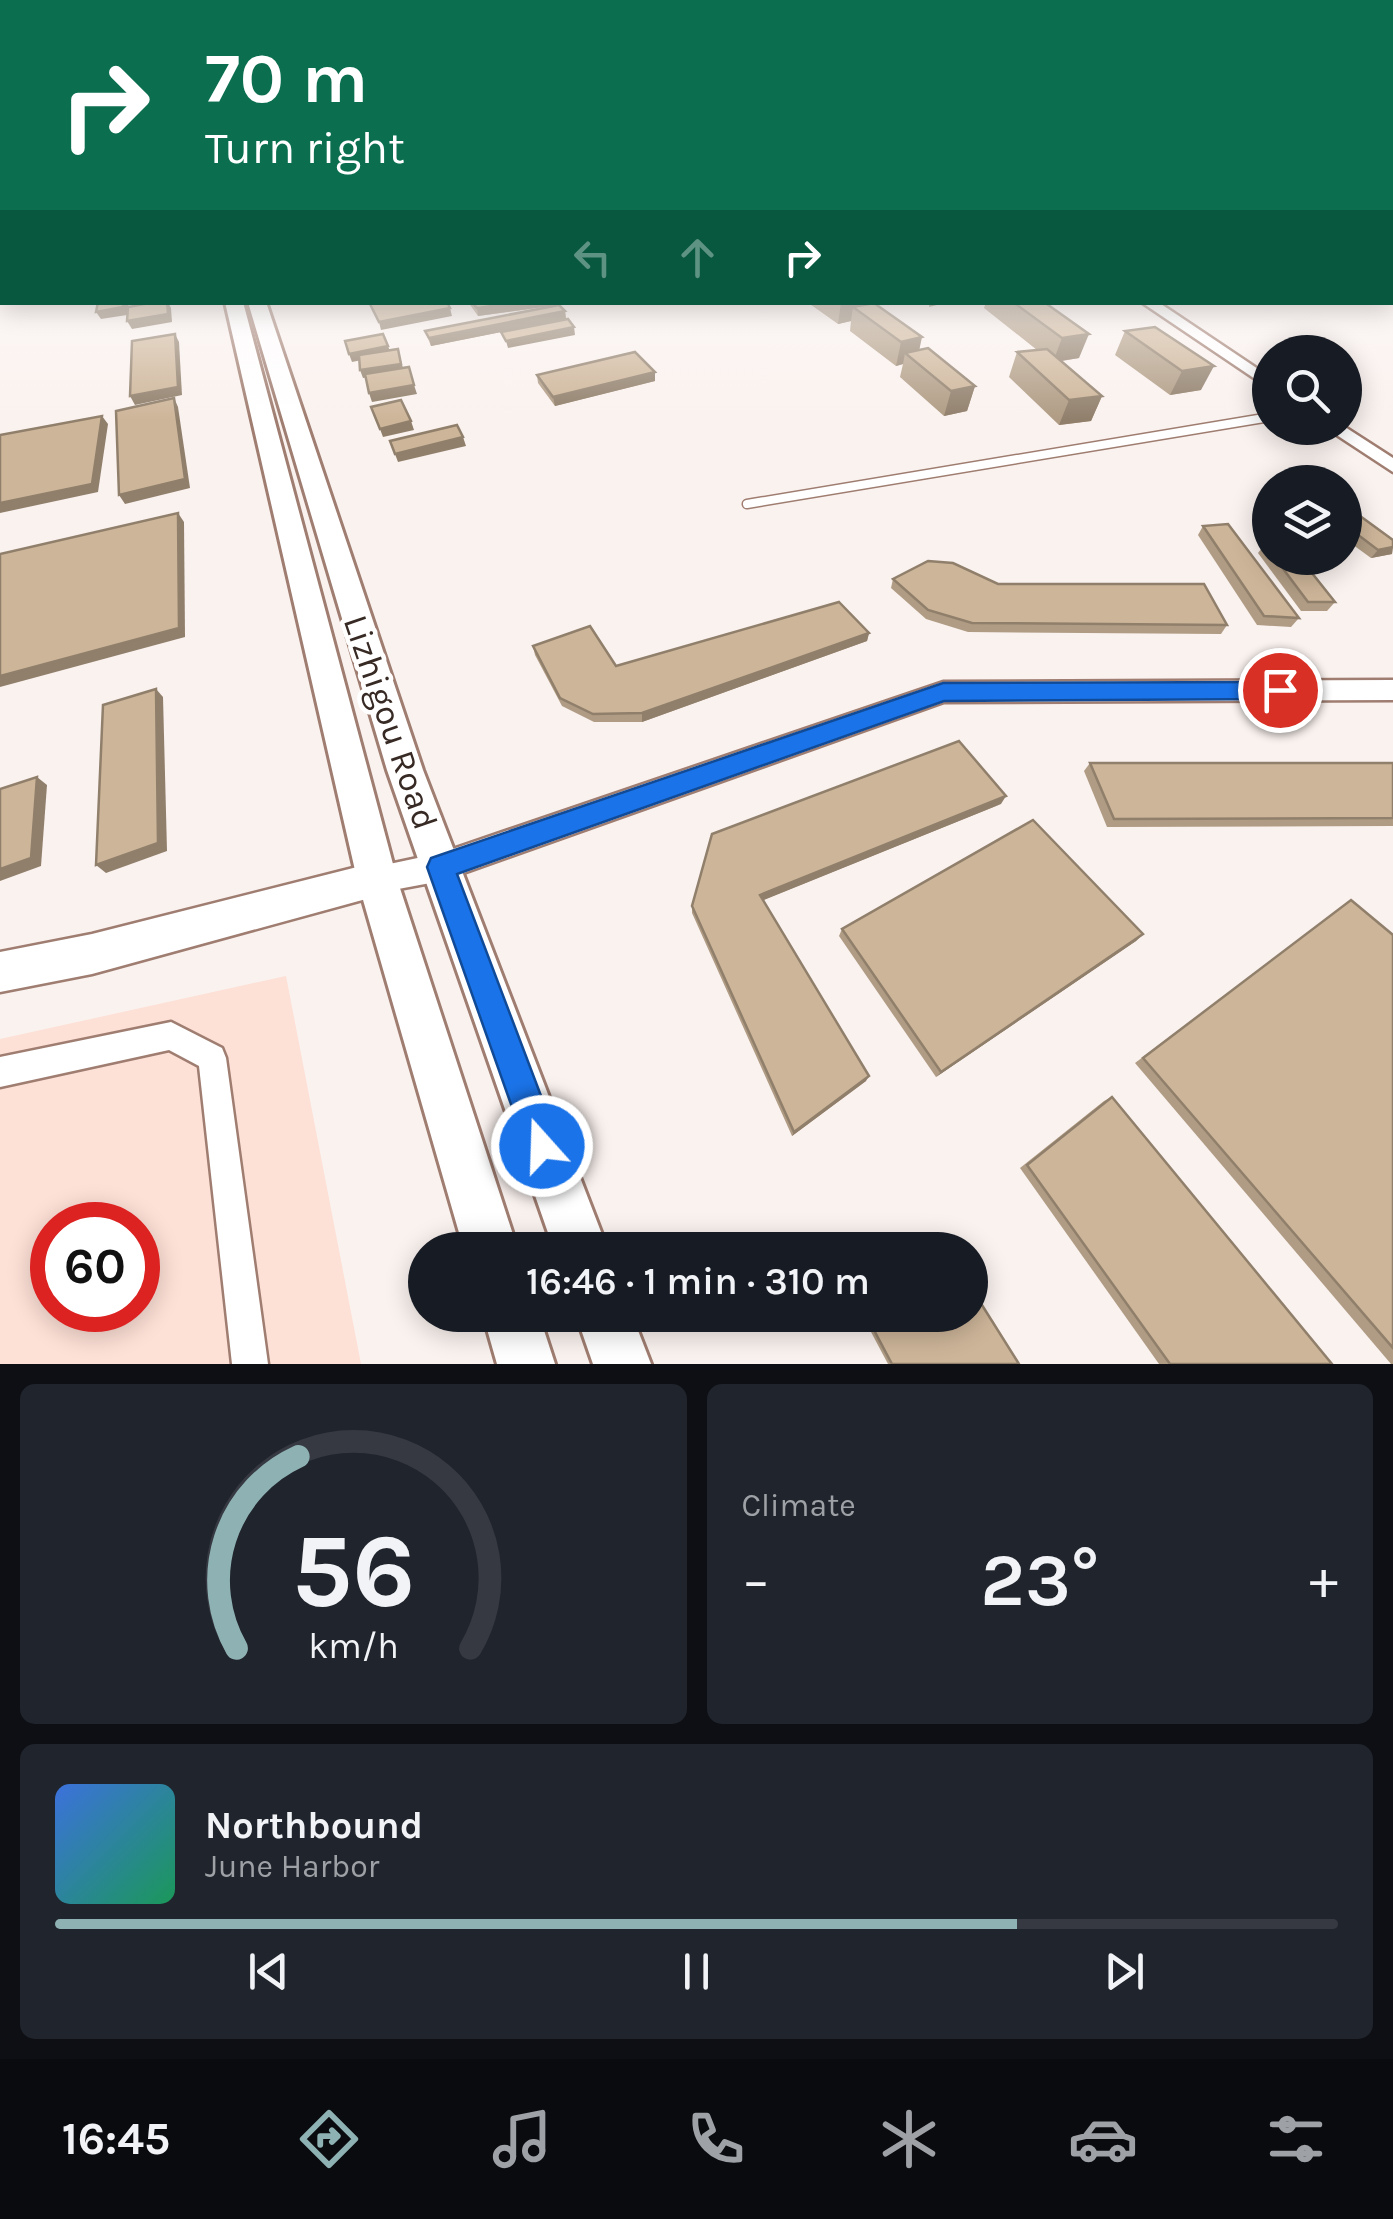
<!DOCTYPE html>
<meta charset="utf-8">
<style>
:root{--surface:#171b24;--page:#20242c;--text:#f1f3f6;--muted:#9ea1a6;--line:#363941;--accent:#8eb2b3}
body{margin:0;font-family:Karla,sans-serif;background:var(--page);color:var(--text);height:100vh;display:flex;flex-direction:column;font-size:38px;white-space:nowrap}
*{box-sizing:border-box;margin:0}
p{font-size:32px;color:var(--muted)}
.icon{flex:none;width:55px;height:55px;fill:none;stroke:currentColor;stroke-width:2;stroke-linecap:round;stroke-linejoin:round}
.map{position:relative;height:1364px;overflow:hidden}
.drawer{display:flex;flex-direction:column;gap:20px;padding:20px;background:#0d0f14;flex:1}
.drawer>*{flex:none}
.banner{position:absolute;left:0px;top:0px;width:1395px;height:305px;box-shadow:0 5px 25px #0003;background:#0b6e4f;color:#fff;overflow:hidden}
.controls{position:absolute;left:1252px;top:335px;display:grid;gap:20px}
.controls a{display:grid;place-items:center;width:110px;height:110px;border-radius:50%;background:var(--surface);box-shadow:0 5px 25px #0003;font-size:50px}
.speed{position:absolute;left:30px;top:1202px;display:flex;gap:20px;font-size:50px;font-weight:700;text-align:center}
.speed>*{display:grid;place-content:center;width:130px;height:130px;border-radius:50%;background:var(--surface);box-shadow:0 5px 25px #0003;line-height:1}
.speed .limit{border:15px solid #d22;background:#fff;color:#111}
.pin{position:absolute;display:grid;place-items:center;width:85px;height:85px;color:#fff;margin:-42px;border:5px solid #fff;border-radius:50%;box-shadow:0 2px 10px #0007}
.me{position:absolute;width:110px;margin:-55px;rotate:340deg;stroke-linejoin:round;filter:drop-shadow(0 0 8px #0008)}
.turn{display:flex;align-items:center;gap:35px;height:210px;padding:0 40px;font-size:45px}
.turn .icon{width:130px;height:130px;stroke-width:2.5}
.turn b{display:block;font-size:70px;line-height:85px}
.lanes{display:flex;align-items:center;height:95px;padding:0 40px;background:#0003;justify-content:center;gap:50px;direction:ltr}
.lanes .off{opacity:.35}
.big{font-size:75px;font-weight:600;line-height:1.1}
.drawer .widget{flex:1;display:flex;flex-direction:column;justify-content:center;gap:15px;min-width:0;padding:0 35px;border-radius:15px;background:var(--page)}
.drawer .dial{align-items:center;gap:0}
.dial svg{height:260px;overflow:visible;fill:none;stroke:var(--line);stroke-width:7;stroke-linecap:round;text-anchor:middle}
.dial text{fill:var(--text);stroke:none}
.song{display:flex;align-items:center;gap:30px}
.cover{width:120px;height:120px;border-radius:15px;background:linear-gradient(135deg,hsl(220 70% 55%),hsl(150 70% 35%))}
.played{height:10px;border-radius:5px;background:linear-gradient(90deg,var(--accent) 75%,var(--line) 75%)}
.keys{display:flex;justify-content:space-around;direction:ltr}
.heat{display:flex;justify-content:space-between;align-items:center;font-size:55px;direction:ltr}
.drawer .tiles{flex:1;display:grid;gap:20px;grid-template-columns:1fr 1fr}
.widget:last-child{grid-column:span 2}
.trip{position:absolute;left:408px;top:1232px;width:580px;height:100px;border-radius:50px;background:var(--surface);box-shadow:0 5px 25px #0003;font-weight:600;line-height:100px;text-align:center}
.menu{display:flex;height:160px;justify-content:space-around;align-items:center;background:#090b0e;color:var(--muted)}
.menu .icon{width:70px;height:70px}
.menu .on{color:var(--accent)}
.menu b{font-size:45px;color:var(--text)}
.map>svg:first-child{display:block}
.built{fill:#fde0d6;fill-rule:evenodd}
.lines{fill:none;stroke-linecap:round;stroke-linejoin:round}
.service-casing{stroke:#9f7d70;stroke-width:11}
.minor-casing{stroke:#9f7d70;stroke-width:5}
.tertiary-casing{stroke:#9f7d70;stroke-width:5}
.secondary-casing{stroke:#9f7d70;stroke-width:5}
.primary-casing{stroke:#9f7d70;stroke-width:6}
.service{stroke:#fff;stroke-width:8}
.minor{fill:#fff;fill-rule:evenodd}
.tertiary{fill:#fff;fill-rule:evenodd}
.secondary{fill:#fff;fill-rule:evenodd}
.primary{fill:#fff;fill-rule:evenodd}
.wall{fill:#b09c84}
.shaded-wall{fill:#907f6b}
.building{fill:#cdb599;stroke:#907f6b;stroke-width:2.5}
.route{fill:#1a73e8;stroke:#114b97;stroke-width:2.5}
.labels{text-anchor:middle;stroke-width:9;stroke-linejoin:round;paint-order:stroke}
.street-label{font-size:35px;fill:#372923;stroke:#fff}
</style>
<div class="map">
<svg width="1393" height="1364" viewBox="0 0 1393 1364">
<rect width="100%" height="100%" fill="#faf2ef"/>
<path class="built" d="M286 976 361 1364H0V1039ZM52 1225H138V1310H52Z"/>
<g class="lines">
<defs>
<path id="service" d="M747 504 1270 417"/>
<path id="minor" d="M171 1022 222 1048 226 1058 268 1364H232L199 1066 169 1050 0 1087V1057Z"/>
<g id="tertiary">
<path d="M1141 302H1158L1270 377V389Z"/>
<path d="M1345 427 1393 458V472L1326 428Z"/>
<path d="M1393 680V700L944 702 441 881 377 893 366 889 362 879 366 869 441 853 943 682Z"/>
</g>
<path id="secondary" d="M377 862 390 867 395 879 390 891 377 896 92 974 0 992V952L92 934Z"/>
<g id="primary">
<path d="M225 302H243L397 879 518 1250H464L357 879Z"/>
<path d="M248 302H266L423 770 608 1250H554L387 770Z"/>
<path d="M483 1315H539L555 1364H497Z"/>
<path d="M576 1315H632L651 1364H593Z"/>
</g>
</defs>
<use href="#service" class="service-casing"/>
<use href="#minor" class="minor-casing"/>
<use href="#tertiary" class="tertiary-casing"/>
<use href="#secondary" class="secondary-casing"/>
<use href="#primary" class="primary-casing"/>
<use href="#service" class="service"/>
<use href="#minor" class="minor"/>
<use href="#tertiary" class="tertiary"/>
<use href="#secondary" class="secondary"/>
<use href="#primary" class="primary"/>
</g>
<g class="wall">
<path d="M468 302H572V303L560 305 565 311 566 319 431 346 425 331 553 306 478 316Z"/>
<path d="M807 302H862L861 306 919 350 975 386 967 411 944 416 900 377 903 364 896 366 850 331 851 321 838 324Z"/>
<path d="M986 302H1044L1079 358 1062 361 1102 396 1091 421 1059 425 1009 377 1017 352 1037 350 984 308Z"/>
<path d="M1155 327 1201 390 1170 395 1115 355 1125 331Z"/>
<path d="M655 372V381L555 406 538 383 537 375Z"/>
<path d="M1270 497V520L1254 508 1260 499Z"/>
<path d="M1345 505 1393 540 1392 554 1371 558 1345 539Z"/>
<path d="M1203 526 1299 618 1291 627 1257 625 1198 535Z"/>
<path d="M1265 544 1270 545V558H1300L1335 602 1327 611H1301L1258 553Z"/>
<path d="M893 579 998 584 1227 625 1221 634 968 632 926 619 891 588Z"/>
<path d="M869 633 867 641 642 722H594L562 706 535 655 533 646 616 666Z"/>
<path d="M1090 763H1393V826L1107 827 1084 771Z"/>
<path d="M1001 804 763 900 866 1081 792 1136 692 913V906Z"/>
<path d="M1351 900 1393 935V1364H1391L1135 1063Z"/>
<path d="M842 929 1143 934 1136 941 936 1077 839 936Z"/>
<path d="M1112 1097 1332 1364H1159L1020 1168 1104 1101Z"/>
<path d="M862 1315H970L1019 1364H888Z"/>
</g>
<g class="shaded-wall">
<path d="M124 302H129L127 315 101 319 96 312Z"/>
<path d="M168 302 171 308 172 322 132 329 127 321Z"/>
<path d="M520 302H572V303L478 316 477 308Z"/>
<path d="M841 302H862L860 312 853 307 851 321 838 324Z"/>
<path d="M930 302H949L929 307Z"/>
<path d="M450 308 452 316 381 330 379 322Z"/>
<path d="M565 311 566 319 431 346 429 338Z"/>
<path d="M574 327 575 335 508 348 506 341Z"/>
<path d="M175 334 179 342 182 395 135 405 130 396Z"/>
<path d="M1089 334 1079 358 1053 362 1062 338Z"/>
<path d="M922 337 917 361 905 353 903 364 896 366 901 342Z"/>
<path d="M388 346 391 354 352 362 349 354Z"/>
<path d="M398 349 404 372 363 378 360 370Z"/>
<path d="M1214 366 1201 390 1170 395 1182 371Z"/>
<path d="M655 372V381L555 406 553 397Z"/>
<path d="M414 385 417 394 372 402 369 393Z"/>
<path d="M975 386 967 411 944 416 951 391Z"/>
<path d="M1102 396 1091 421 1059 425 1069 400Z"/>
<path d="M174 398 178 407 190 488 125 504 119 495Z"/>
<path d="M102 416 108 424 98 492 0 513V503Z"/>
<path d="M411 421 414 430 383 437 380 429Z"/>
<path d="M463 437 466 446 398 462 395 454Z"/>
<path d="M178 513 184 522 185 637 0 687V676Z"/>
<path d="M1393 547 1392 554 1371 558 1378 550Z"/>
<path d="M869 633 867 641 642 722V713Z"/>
<path d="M156 689 163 697 167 851 106 873 96 865Z"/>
<path d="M37 777 47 785 41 866 0 881V869Z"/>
<path d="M1006 796 1001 804 759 902 760 895Z"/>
<path d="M1143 934 1136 941 936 1077 941 1072Z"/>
<path d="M869 1076 866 1081 792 1136 794 1132Z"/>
</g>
<g class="building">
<path d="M98 302H124L123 307 96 312Z"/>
<path d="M155 302H167L168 314 127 321 128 307Z"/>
<path d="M369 302H447L450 308 379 322Z"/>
<path d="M472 302H520L477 308Z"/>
<path d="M1013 302H1044L1089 334 1062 338Z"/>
<path d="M874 303 922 337 901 342 853 307Z"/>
<path d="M559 305 565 311 429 338 425 331Z"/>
<path d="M568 319 574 327 506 341 501 332Z"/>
<path d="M1155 327 1214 366 1182 371 1125 331Z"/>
<path d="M175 334 178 387 130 396 132 341Z"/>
<path d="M383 334 388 346 349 354 345 341Z"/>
<path d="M928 348 975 386 951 391 905 353Z"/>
<path d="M398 349 401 364 360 370 359 355Z"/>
<path d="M1047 349 1102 396 1069 400 1017 352Z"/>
<path d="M635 352 655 372 553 397 537 375Z"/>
<path d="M409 367 414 385 369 393 365 374Z"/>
<path d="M174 398 185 479 119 495 116 411Z"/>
<path d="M401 400 411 421 380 429 371 407Z"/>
<path d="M102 416 92 484 0 503V435Z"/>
<path d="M457 425 463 437 395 454 390 441Z"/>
<path d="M1310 479 1314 482H1292Z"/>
<path d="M1270 497V506L1260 499Z"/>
<path d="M1345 505 1393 540V547L1378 550 1345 525Z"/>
<path d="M178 513 179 628 0 676V554Z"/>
<path d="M1228 524 1299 618 1264 616 1203 526Z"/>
<path d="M1275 558H1300L1335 602H1308Z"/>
<path d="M928 561 953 563 998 584H1204L1227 625 972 623 928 610 893 579Z"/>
<path d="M839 602 869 633 642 713 593 714 560 698 533 646 590 626 616 666Z"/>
<path d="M156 689 158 843 96 865 103 705Z"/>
<path d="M959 741 1006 796 760 895 869 1076 794 1132 692 906 712 834Z"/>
<path d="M1090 763H1393V818L1114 819Z"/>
<path d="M37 777 31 858 0 869V789Z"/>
<path d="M1033 820 1143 934 941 1072 842 929Z"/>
<path d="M1351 900 1393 935V1348L1143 1058Z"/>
<path d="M1112 1097 1332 1364H1170L1027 1165Z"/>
<path d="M938 1235 948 1250H919Z"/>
<path d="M970 1286 1019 1364H892L866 1315H970Z"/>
</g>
<linearGradient id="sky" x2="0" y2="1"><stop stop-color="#93c1f0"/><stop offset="0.55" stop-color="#fdf9f8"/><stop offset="1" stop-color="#fdf9f8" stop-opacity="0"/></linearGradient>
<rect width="1393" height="420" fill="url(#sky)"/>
<path class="route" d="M1280 682 1292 690 1280 699 944 701 457 874 560 1146 555 1158 542 1163 530 1158 427 867 431 858 943 683Z"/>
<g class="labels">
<g class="street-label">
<text transform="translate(391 722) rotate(71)" y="12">Lizhigou Road</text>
</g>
</g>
</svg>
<div class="controls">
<a><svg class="icon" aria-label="search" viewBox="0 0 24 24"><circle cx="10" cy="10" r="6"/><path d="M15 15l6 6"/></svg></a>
<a><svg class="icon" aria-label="layers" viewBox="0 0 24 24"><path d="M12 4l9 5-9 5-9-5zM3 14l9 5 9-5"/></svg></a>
</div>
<div class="speed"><div class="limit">60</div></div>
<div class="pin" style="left:1280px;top:690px;background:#d93025"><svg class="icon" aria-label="arrive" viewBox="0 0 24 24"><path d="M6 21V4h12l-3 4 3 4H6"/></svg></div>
<svg class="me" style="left:542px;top:1146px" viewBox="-20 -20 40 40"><circle r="17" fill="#1a73e8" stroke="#fff" stroke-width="3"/><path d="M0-11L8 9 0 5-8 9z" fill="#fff"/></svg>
<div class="trip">16:46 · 1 min · 310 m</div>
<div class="banner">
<div class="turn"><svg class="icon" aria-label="right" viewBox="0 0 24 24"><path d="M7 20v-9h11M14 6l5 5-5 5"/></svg><div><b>70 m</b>Turn right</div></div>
<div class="lanes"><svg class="icon off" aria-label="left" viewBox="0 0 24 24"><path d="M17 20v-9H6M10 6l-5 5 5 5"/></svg><svg class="icon off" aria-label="ahead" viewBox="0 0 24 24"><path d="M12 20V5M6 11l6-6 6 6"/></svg><svg class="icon" aria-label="right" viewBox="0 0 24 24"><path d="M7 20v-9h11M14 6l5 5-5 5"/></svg></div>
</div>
</div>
<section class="drawer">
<div class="tiles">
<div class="widget dial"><svg viewBox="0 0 100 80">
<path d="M14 69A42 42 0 1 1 86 69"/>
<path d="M14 69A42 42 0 0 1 33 10" stroke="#8eb2b3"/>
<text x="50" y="56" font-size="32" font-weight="700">56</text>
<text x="50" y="72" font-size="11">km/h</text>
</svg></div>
<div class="widget"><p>Climate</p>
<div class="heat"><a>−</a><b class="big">23°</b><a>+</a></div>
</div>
<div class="widget">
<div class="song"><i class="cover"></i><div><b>Northbound</b><p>June Harbor</p></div></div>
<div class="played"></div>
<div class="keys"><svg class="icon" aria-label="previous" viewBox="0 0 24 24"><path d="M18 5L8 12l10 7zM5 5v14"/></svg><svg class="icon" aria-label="pause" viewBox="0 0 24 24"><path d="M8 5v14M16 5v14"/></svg><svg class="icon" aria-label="next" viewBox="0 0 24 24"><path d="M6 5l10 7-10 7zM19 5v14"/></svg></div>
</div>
</div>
</section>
<nav class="menu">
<b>16:45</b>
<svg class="icon on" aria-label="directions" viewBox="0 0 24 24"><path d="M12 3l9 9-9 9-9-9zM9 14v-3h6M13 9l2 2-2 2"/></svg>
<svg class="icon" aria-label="music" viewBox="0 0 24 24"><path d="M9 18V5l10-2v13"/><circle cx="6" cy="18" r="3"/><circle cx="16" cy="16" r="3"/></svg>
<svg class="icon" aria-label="phone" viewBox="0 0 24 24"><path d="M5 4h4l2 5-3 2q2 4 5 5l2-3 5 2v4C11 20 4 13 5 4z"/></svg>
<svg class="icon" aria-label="climate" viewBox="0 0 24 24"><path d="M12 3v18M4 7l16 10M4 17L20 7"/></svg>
<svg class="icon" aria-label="car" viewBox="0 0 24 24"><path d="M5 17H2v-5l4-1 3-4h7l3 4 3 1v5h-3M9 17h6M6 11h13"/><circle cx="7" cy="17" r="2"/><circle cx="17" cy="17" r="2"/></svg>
<svg class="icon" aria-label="filters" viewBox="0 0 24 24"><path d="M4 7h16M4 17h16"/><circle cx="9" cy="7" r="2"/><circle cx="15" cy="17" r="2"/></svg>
</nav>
